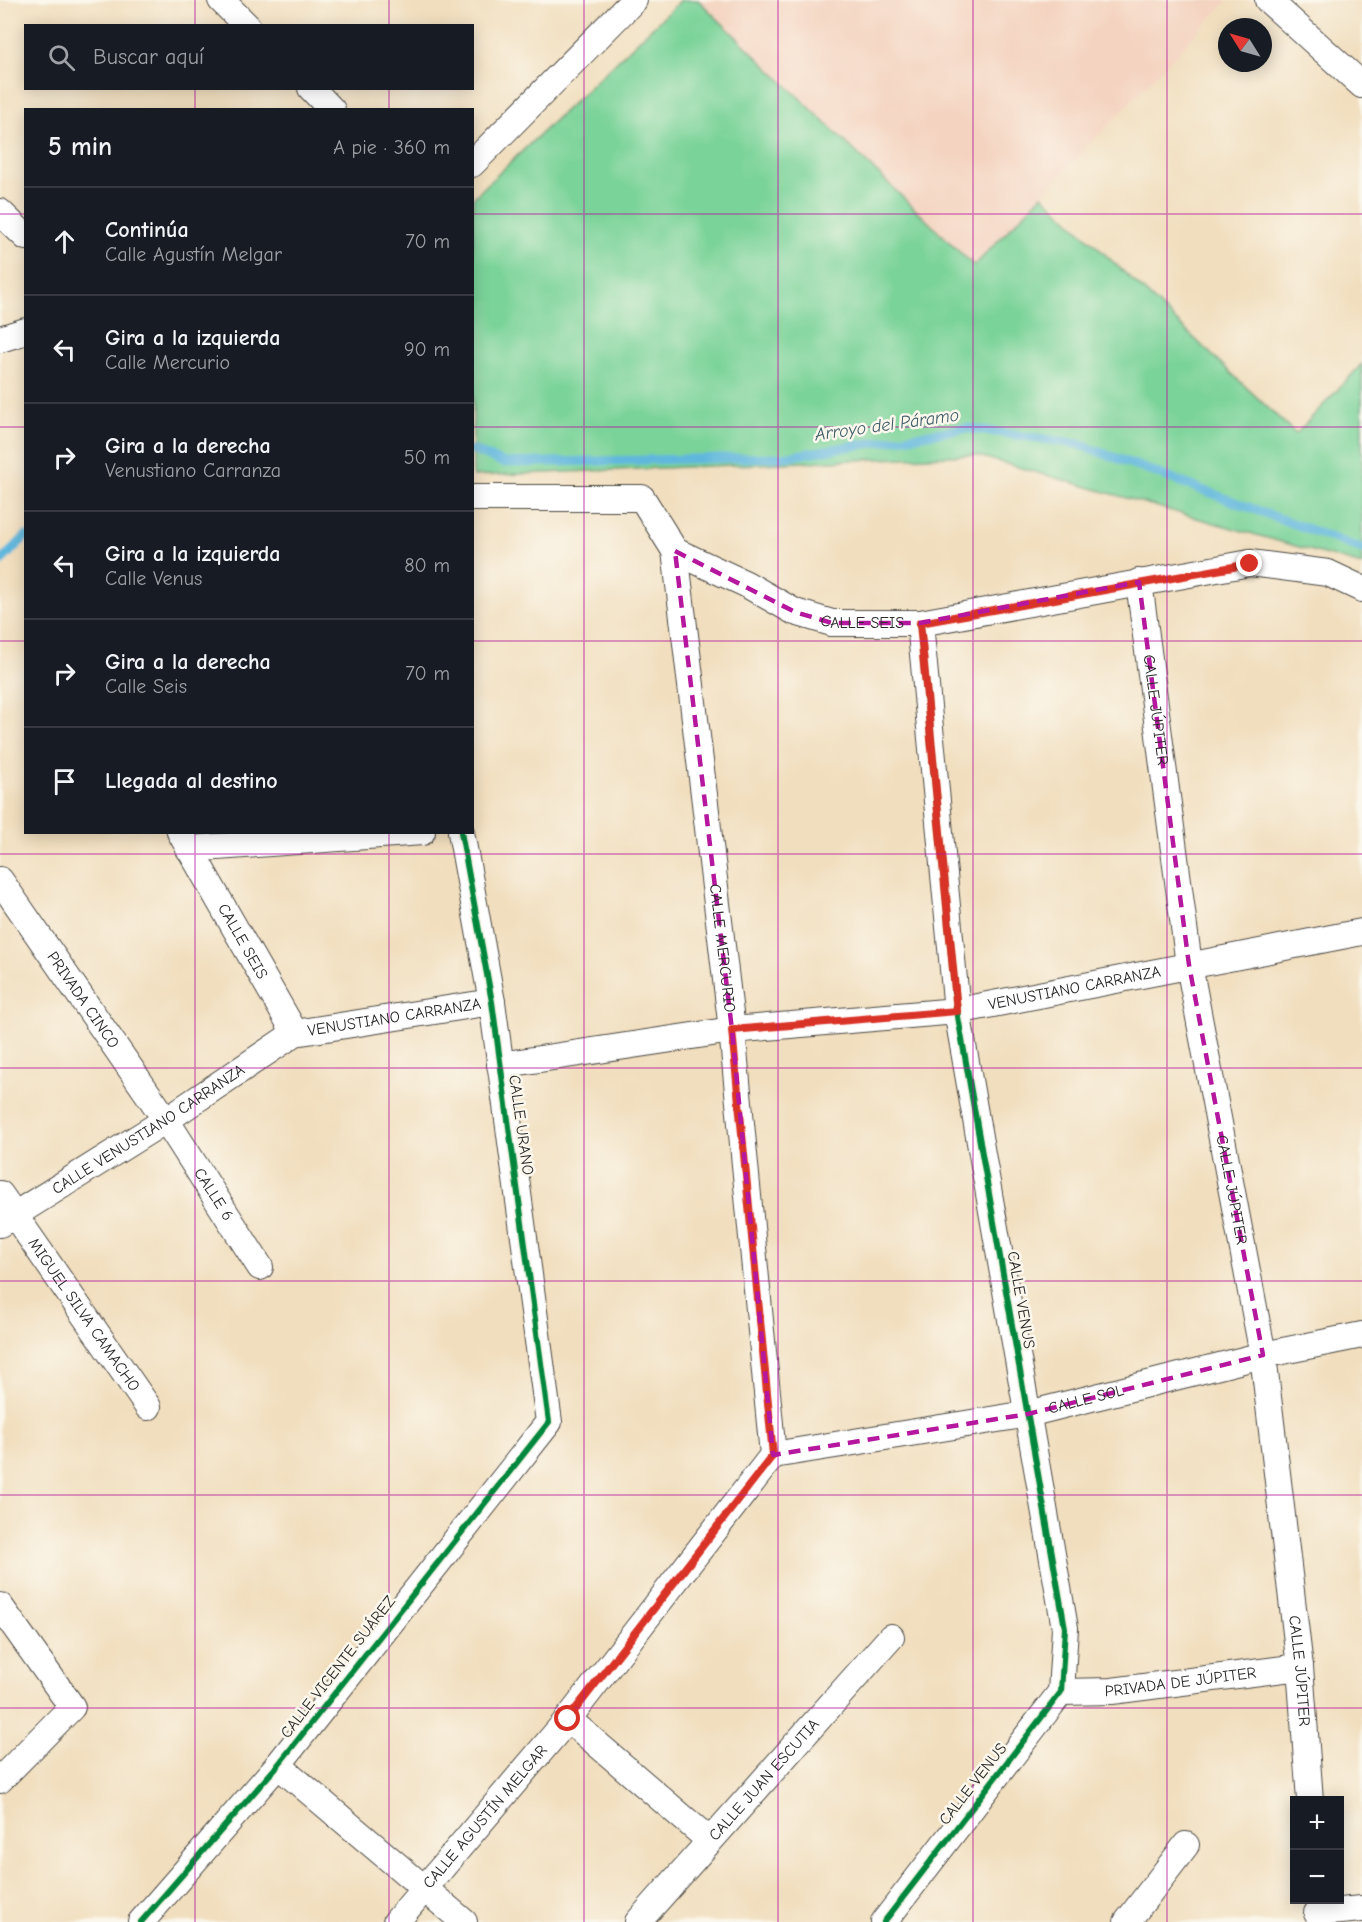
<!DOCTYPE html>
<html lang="es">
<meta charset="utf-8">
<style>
body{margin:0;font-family:"Comic Neue",sans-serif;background:#242831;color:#f1f3f6}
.controls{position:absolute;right:18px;bottom:18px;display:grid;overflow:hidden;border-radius:0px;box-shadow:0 3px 15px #0003}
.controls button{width:54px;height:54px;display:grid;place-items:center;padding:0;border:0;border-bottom:2px solid #363941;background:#171b24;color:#f1f3f6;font:30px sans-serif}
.compass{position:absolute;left:1218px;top:18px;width:54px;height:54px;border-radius:50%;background:#171b24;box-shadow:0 3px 15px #0003;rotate:307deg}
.stop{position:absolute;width:18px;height:18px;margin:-14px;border:4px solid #d93025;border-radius:50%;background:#fff}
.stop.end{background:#d93025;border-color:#fff;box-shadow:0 2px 6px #0008}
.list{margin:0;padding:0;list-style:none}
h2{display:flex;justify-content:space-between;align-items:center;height:78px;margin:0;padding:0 24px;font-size:26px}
h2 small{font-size:20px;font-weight:400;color:#9ea1a6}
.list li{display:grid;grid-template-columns:39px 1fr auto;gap:18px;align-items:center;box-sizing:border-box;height:108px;padding:0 24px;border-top:2px solid #363941}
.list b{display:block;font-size:22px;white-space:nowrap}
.list p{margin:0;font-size:20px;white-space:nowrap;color:#9ea1a6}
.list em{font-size:20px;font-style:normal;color:#9ea1a6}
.icon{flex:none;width:33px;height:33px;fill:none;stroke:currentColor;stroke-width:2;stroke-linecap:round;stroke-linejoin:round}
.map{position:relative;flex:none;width:1362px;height:1922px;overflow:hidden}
.search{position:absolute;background:#171b24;box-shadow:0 3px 15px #0003;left:24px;top:24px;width:450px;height:66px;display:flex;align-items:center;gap:15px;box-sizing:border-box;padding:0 21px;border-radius:0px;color:#9ea1a6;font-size:22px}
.panel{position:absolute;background:#171b24;box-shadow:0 3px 15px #0003;left:24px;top:108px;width:450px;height:726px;border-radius:0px}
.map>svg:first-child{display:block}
.built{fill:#f4d3c0}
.green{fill:#7ad399;stroke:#527f62;stroke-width:1.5}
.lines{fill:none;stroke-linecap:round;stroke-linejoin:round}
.stream{stroke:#61b7dd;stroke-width:9}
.street-casing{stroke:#494641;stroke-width:28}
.street{stroke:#fff;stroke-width:26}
.cycleway-casing{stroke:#fbf7ec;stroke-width:10}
.cycleway{stroke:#00873e;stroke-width:6}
.route{stroke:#d93025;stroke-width:8}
.marked{fill:none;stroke:#b5179e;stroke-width:4.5;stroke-dasharray:12 8;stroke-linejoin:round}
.grid{fill:none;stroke:#b5179e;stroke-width:1.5;stroke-opacity:0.55}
.labels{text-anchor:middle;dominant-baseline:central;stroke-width:5;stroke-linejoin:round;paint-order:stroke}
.street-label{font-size:16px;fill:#2b2b2b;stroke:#fbf7ec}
.water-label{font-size:18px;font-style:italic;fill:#3e5c69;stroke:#fbf7ec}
</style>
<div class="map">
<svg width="1362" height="1922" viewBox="0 0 1362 1922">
<rect width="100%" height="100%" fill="#fbf7ec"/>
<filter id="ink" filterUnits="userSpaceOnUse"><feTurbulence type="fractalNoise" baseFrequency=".0167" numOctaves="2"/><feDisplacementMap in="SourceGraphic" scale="12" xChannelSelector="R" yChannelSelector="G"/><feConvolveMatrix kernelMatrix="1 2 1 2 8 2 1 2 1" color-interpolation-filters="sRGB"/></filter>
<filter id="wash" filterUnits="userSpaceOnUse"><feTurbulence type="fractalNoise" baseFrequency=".008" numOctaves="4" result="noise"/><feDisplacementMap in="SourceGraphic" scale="24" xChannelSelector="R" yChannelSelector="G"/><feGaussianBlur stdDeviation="1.35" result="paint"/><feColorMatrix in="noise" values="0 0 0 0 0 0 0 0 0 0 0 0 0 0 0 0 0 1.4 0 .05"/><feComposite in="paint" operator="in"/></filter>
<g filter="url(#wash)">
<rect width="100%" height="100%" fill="#f1debe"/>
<path class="built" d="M 698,0 L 1226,0 L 1227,1 L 974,266 Z"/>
<path class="green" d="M 681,0 L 698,0 L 974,266 L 1042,195 L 1296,434 L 1362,364 L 1362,565 L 975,455 L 473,476 L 473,198 Z"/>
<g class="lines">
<path class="stream" d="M 472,450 L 504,463 L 783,457 L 967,428 L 1078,444 L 1362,549
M 0,562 L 26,536"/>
</g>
</g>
<g filter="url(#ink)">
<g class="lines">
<defs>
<g id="street">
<path d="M 221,0 L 247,26"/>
<path d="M 1268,0 L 1362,85"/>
<path d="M 311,88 L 332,110"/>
<path d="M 472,164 L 634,0"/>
<path d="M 0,212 L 26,237"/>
<path d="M 0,339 L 26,331"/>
<path id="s1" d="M 472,498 L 642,498 L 675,551 L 746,584 L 795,612 L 832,623 L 920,623 L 1250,563 L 1328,573 L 1362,589"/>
<path id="s2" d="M 675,551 L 732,1030 L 773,1455"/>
<path id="s3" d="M 1139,582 L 1189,965 L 1263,1355 L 1300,1667 L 1310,1800"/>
<path id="s4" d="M 180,832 L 295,1033"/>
<path d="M 189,849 L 422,832"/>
<path id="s5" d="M 0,880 L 166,1120 L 260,1267"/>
<path id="s6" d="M 500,1065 L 732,1030 L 957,1011 L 1362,932"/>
<path id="s7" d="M 0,1194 L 148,1407"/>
<path id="s8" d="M 0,1224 L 166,1120 L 295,1033 L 492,1002"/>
<path id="s9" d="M 773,1455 L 1028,1414 L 1263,1355 L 1362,1335"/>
<path d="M 0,1606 L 72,1707 L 0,1780"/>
<path id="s10" d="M 1061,1692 L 1112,1691 L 1300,1667"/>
<path d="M 568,1719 L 709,1840"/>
<path d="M 278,1765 L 464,1922"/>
<path d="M 1317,1913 L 1362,1909"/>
<path d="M 141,1922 L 278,1765 L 549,1422 L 492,1002 L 461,832"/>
<path id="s11" d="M 396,1922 L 568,1719 L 773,1455"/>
<path id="s12" d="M 638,1922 L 891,1637"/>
<path d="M 884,1922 L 1061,1692 L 1065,1628 L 957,1011 L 920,623"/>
<path d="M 1127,1922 L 1186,1845"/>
</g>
</defs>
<use href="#street" class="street-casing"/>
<use href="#street" class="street"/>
<defs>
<path id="cycleway" d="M 141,1922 L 278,1765 L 549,1422 L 492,1002 L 461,832
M 884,1922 L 1061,1692 L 1065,1628 L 957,1011 L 920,623"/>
</defs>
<use href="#cycleway" class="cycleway-casing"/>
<use href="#cycleway" class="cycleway"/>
</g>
</g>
<g class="lines" filter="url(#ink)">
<path class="route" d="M 568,1719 L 773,1455 L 732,1030 L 957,1011 L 920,623 L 1250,564"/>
</g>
<path class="marked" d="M 675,551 L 795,612 L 832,623 L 920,623 L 1139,582 L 1189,965 L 1263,1355 L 1028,1414 L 773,1455 L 732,1030 Z"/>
<path class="grid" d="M 195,0 L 195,26M 389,0 L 389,26M 584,0 L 584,1922M 778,0 L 778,1922M 973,0 L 973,1922M 1167,0 L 1167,1922M 195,88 L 195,110M 389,88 L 389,110M 0,214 L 26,214M 472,214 L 1362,214M 0,427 L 26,427M 472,427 L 1362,427M 0,641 L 26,641M 472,641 L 1362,641M 195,832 L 195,1922M 389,832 L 389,1922M 0,854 L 1362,854M 0,1068 L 1362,1068M 0,1281 L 1362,1281M 0,1495 L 1362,1495M 0,1708 L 1362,1708"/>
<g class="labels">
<g class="street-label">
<text stroke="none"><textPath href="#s1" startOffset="436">CALLE SEIS</textPath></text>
<text stroke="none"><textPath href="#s3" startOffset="129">CALLE JÚPITER</textPath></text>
<text stroke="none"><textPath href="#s4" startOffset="126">CALLE SEIS</textPath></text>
<text stroke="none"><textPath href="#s2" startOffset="400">CALLE MERCURIO</textPath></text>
<text stroke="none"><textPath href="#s6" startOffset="580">VENUSTIANO CARRANZA</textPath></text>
<text stroke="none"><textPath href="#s5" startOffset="146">PRIVADA CINCO</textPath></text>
<text stroke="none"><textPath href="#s8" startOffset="452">VENUSTIANO CARRANZA</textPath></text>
<text transform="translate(521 1125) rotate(82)">CALLE URANO</text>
<text stroke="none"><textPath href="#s8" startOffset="176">CALLE VENUSTIANO CARRANZA</textPath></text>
<text stroke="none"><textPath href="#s3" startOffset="615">CALLE JÚPITER</textPath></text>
<text stroke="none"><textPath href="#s5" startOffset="380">CALLE 6</textPath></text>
<text transform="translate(1021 1300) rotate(80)">CALLE VENUS</text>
<text stroke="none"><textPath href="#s7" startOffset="147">MIGUEL SILVA CAMACHO</textPath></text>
<text stroke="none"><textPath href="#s9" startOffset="318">CALLE SOL</textPath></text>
<text transform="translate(338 1667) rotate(-52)">CALLE VICENTE SUÁREZ</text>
<text stroke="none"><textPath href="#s3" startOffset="1101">CALLE JÚPITER</textPath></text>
<text stroke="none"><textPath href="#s10" startOffset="120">PRIVADA DE JÚPITER</textPath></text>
<text stroke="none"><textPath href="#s12" startOffset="190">CALLE JUAN ESCUTIA</textPath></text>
<text transform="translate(973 1784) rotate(-52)">CALLE VENUS</text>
<text stroke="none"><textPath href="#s11" startOffset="138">CALLE AGUSTÍN MELGAR</textPath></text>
</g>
<g class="water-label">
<text transform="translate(887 425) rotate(-8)">Arroyo del Páramo</text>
</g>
</g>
</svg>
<div class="controls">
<button>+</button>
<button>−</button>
</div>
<svg class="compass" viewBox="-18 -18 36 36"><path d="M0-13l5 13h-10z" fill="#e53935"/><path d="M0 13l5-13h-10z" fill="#9ea1a6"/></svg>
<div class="stop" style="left:568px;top:1719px"></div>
<div class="stop end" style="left:1250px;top:564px"></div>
<div class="search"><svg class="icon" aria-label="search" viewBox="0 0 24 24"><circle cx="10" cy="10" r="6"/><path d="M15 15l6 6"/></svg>Buscar aquí</div>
<section class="panel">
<h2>5 min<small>A pie · 360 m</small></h2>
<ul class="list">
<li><svg class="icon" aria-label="ahead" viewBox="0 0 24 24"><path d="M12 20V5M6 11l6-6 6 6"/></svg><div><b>Continúa</b><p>Calle Agustín Melgar</p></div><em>70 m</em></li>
<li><svg class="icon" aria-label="left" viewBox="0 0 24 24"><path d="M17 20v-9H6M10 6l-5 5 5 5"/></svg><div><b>Gira a la izquierda</b><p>Calle Mercurio</p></div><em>90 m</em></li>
<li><svg class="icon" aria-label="right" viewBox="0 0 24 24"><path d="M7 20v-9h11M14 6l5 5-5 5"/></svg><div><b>Gira a la derecha</b><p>Venustiano Carranza</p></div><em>50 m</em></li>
<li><svg class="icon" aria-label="left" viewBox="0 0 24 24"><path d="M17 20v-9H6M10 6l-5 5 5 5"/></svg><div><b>Gira a la izquierda</b><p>Calle Venus</p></div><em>80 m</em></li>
<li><svg class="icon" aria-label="right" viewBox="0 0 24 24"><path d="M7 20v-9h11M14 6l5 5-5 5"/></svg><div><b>Gira a la derecha</b><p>Calle Seis</p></div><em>70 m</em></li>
<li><svg class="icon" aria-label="arrive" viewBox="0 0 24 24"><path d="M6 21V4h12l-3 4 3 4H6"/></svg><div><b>Llegada al destino</b></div></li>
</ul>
</section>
</div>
